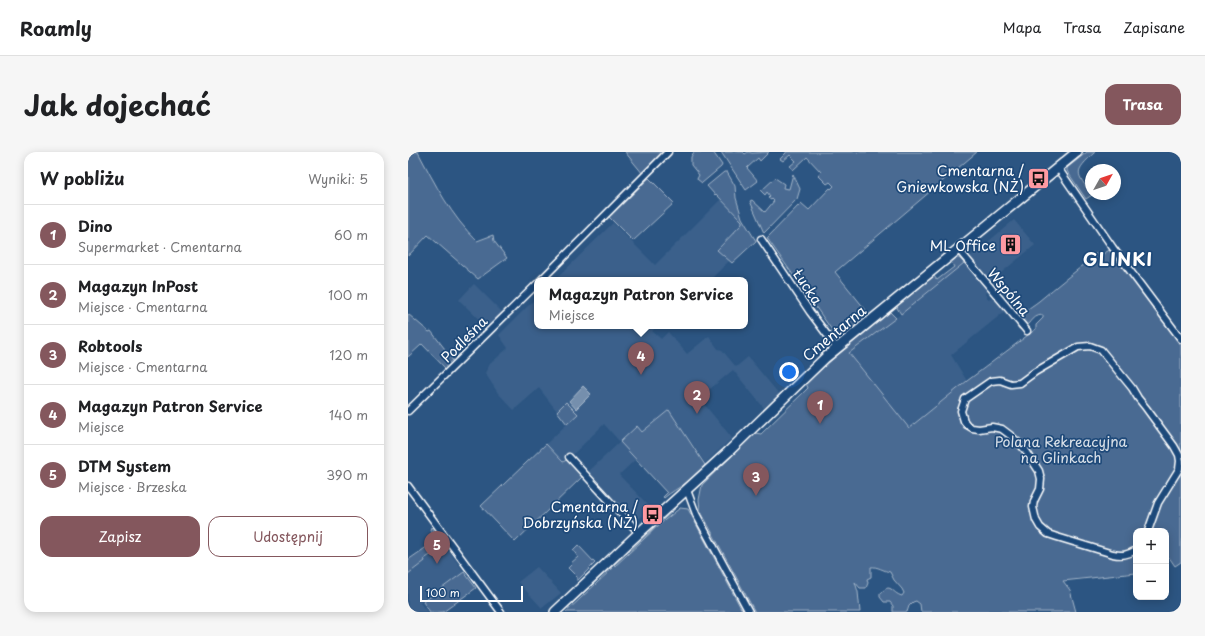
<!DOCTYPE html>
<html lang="pl">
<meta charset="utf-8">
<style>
body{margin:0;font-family:"Playpen Sans",sans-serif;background:#f6f6f6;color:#202124}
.controls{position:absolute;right:12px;bottom:12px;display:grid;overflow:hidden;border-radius:8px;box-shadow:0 2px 10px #0003}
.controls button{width:36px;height:36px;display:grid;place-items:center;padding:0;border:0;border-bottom:1px solid #e0e0e0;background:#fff;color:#202124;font:20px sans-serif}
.compass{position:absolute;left:677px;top:12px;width:36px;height:36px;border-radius:50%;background:#fff;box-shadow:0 2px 10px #0003;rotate:50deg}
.scale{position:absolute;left:12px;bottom:10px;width:103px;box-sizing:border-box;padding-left:4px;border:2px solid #fff;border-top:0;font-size:11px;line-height:14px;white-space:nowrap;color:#fff;-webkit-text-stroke:3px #1f4a7a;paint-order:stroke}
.you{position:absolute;left:381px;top:220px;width:14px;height:14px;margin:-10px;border:3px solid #fff;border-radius:50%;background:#1a73e8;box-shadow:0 0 0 6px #1a73e833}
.badge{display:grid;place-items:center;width:26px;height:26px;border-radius:50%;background:#84575d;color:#fff;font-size:13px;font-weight:700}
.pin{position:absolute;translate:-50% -33px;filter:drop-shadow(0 1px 2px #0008)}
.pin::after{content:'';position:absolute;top:21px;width:14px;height:12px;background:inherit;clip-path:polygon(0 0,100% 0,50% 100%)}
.popup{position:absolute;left:126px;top:125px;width:214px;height:52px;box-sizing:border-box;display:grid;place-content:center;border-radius:8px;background:#fff;filter:drop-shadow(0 1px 3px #0005);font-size:13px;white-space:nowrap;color:#757577}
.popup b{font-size:15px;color:#202124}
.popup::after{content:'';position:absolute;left:50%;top:100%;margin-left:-8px;border:8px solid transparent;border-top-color:#fff}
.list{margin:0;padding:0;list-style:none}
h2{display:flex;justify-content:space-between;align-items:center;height:52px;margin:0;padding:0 16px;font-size:17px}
h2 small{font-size:13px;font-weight:400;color:#757577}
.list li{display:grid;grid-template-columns:26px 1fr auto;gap:12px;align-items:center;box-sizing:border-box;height:60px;padding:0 16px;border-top:1px solid #e0e0e0}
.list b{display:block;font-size:15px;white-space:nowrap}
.list p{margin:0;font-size:13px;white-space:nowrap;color:#757577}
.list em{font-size:13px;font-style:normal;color:#757577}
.actions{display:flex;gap:8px;padding:12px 16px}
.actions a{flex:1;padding:9px 0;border:1px solid #84575d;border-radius:12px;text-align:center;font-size:14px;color:#84575d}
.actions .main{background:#84575d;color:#fff}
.map{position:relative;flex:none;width:773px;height:460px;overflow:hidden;border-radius:12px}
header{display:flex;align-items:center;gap:24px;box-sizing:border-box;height:56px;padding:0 20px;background:#fff;border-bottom:1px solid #e0e0e0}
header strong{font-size:19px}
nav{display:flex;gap:22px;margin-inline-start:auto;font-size:14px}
.intro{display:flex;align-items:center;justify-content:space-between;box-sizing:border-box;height:96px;padding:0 24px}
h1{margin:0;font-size:28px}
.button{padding:10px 18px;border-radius:12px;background:#84575d;color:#fff;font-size:14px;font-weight:700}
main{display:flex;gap:24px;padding:0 24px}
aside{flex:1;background:#fff;border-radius:12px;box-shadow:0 2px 10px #0003}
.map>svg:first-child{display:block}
.built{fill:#3b618b}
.green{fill:#486b92;stroke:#a4b5c8}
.water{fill:#748fad;stroke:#acbcce}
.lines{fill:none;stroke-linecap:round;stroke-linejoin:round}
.street-casing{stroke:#fff;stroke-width:9}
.secondary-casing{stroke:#fff;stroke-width:12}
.street{stroke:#1f4a7a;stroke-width:6}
.secondary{stroke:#1f4a7a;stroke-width:9}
.labels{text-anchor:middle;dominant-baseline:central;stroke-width:3.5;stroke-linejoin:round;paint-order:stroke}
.poi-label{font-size:14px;fill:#fff;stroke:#1f4a7a;text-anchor:end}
.street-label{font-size:14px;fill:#fff;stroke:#1f4a7a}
.park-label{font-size:14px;fill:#dae1e9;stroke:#1f4a7a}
.district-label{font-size:18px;font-weight:bold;letter-spacing:1px;fill:#fff;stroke:#1f4a7a}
</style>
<header>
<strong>Roamly</strong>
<nav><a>Mapa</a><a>Trasa</a><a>Zapisane</a></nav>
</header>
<div class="intro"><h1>Jak dojechać</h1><a class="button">Trasa</a></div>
<main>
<aside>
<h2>W pobliżu<small>Wyniki: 5</small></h2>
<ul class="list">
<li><span class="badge">1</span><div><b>Dino</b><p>Supermarket · Cmentarna</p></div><em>60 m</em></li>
<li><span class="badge">2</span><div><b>Magazyn InPost</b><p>Miejsce · Cmentarna</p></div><em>100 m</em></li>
<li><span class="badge">3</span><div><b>Robtools</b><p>Miejsce · Cmentarna</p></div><em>120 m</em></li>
<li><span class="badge">4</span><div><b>Magazyn Patron Service</b><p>Miejsce</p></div><em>140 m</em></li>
<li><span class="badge">5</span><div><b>DTM System</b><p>Miejsce · Brzeska</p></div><em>390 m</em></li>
</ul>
<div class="actions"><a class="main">Zapisz</a><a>Udostępnij</a></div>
</aside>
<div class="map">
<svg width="773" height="460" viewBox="0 0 773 460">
<rect width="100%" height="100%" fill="#2c5582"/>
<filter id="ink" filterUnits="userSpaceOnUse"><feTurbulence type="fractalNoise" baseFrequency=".025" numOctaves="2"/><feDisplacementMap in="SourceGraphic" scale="8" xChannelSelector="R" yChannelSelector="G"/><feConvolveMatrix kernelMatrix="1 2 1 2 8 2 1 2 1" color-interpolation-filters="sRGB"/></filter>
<g filter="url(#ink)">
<path class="built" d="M 313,47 L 334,69 L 334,72 L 309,97 L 321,109 L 302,128 L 147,128 L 205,71 L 247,113 Z
M 606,68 L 627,93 L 582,130 L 563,107 L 563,104 Z
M 556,111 L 579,137 L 577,142 L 580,147 L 586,145 L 597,159 L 543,203 L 559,229 L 501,276 L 441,201 L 493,162 Z
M 66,132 L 94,160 L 79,175 L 51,148 Z
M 129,145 L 129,174 L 249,174 L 244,179 L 253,187 L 260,180 L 279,202 L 301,184 L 310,197 L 314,198 L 328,215 L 340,205 L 371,242 L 356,256 L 325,218 L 291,246 L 324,286 L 297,311 L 261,258 L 234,280 L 229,274 L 212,290 L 228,307 L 211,323 L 243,356 L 226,371 L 179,321 L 212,290 L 196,272 L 156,311 L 138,292 L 159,272 L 131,236 L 106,258 L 90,241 L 77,221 L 82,212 L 100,196 L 91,183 Z
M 35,391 L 56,420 L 12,451 L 19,460 L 0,460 L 0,416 Z
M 129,415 L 153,441 L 134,456 L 110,430 Z"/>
<path class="green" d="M 0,0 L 10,0 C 27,32 43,64 69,89 L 85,83 L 86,89 L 99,106 L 70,127 L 20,83 L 0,104 Z
M 217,0 L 257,0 L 235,22 Z
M 286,0 L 305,0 L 314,13 L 313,15 L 294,31 L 289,27 L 291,23 L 283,13 L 283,5 Z
M 313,0 L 335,0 L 337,2 L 340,0 L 344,1 L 361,0 L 352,9 L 350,6 L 339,16 L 350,29 L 338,38 Z
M 378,0 L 569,0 L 427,120 L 461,162 L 431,188 L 359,86 L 393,51 L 401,58 L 422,36 L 423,37 L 426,34 L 422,30 L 419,32 L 410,23 L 413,20 L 399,5 L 385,18 L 382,14 L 388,9 L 382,3 L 375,9 L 372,7 L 378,1 Z
M 679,0 L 687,0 C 665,21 668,20 684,43 L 678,47 L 659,19 L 659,16 Z
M 316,20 L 319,20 L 327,34 L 328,46 L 334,66 L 348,89 L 324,111 L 309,98 L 334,72 L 334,69 L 308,42 L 307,43 L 299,34 Z
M 385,22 L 392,37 L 389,47 L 356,81 L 342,49 L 344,48 L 357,60 L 366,49 L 364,47 L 363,48 L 360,46 L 362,44 L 359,40 L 357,43 L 353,39 L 367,26 L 376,32 L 375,36 L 381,37 Z
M 241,26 L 266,51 L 225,89 L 201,65 Z
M 705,96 L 773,187 L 773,410 L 767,414 L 758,401 L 758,379 L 728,379 L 728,421 L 655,429 L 662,438 L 668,460 L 513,460 L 512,452 L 508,449 L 505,450 L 501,454 L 499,460 L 485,460 L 485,454 L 482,450 L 476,450 L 472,445 L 472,442 C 483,429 483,441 494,444 L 496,441 L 494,437 L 486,428 L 482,420 C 476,419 469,414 463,415 L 463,425 L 459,427 L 460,431 L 458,436 L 452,436 L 447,430 L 450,440 L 452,460 L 347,460 L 292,358 L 291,348 L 294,333 L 347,281 L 353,282 L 400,236 L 398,231 L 425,207 L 482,160 L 488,166 L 441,201 L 501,276 L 559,229 L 628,177 L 628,173 L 635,166 L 635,163 C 622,163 624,176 611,177 L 609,174 C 610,170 613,164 616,161 C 620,156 626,153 631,149 C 649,134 666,120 685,106 L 685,104 L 690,100 L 693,103 Z
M 548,106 L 551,106 L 556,111 L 493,162 L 489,156 L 489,154 L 526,124 L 529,128 L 546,115 L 543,110 Z
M 0,162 L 21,180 L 23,179 L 40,201 L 45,209 L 43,213 L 39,218 L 14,192 L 0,205 Z
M 158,250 L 170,262 L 159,272 L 149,259 Z
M 261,258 L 297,313 C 288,328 269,335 256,346 L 255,345 L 259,341 L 212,290 L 229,274 L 234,280 Z
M 138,292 L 155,310 L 160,307 L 175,324 L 107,390 L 73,354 Z
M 265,355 L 267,357 L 155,460 L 151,460 Z
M 272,356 L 280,357 L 335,460 L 158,460 L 252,372 Z
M 23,375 L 35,391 L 25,398 L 27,400 L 16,407 L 17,409 L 0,422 L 0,408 L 23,392 L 31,393 L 32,388 L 28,388 L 28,390 L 25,390 L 26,384 L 22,378 Z
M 170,393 L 187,411 L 169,429 L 169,425 L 160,416 L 164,412 L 163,411 L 170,405 L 165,398 Z
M 56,420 L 68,436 L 35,460 L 22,460 L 15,450 Z"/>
<path class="water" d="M 175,234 L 183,242 L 168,257 L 161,249 Z"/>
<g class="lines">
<defs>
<path id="street" d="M 650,16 L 705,96 L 773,187
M 353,87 L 402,160 L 429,196
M 550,97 L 619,179
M 133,128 L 260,0
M 0,259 L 129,132
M 161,305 L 231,381
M 0,334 L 93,460
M 279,338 L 288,362 L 341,460
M 728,398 C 720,403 714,404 705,402 L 649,385 L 640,382 L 632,375 L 628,368 L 625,355 L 626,349 L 632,337 L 633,327 L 631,319 L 618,299 L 612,292 L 602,283 L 594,277 L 584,275 L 571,277 L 564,276 L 559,273 L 556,269 L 553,259 L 557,247 L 583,229 L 592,228 L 603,232 L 612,231 L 627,220 L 670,195 L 682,194 L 693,198 L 724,236 L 730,246 L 738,256 L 766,294 L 771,303 L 772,309 L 771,317 L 750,351 L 740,379
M 772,460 L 773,459"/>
<path id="secondary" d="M 147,460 L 231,381 L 320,300 L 417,206 L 669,0"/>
</defs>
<use href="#street" class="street-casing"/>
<use href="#secondary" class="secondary-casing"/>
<use href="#street" class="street"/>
<use href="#secondary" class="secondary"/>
</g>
</g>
<defs>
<symbol id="bus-square" viewBox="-11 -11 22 22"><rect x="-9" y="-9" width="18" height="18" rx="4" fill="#ff9aa2" stroke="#1f4a7a"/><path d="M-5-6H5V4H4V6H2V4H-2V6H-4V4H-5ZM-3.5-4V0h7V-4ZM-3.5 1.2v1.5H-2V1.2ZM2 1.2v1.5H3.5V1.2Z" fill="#111"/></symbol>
<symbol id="building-square" viewBox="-11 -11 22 22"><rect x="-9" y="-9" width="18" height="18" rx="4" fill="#ff9aa2" stroke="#1f4a7a"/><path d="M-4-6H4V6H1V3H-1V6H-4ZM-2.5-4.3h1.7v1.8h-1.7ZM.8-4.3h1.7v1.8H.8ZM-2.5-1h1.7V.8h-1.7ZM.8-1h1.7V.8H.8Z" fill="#111"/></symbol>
</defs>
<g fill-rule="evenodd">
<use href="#bus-square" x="618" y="14" width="25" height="25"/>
<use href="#building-square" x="590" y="80" width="25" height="25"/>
<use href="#bus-square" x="232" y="350" width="25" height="25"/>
</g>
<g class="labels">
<g class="poi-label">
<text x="616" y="18">Cmentarna /<tspan x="616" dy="16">Gniewkowska (NŻ)</tspan></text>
<text x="588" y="93">ML Office</text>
<text x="230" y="354">Cmentarna /<tspan x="230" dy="16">Dobrzyńska (NŻ)</tspan></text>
</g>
<g class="street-label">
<text transform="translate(400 135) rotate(56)">Łucka</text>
<text transform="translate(601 140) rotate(50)">Wspólna</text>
<text transform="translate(426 181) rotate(-40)">Cmentarna</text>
<text transform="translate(56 187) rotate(-45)">Podleśna</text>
</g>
<g class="park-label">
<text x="653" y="289">Polana Rekreacyjna<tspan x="653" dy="16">na Glinkach</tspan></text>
</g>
<g class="district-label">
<text x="710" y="106">GLINKI</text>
</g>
</g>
</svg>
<div class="controls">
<button>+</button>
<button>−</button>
</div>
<svg class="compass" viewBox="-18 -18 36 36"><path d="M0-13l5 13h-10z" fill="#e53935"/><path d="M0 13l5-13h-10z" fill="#757577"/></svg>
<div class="scale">100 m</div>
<div class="you"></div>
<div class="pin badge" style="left:412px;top:272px">1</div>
<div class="pin badge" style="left:289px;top:262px">2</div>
<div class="pin badge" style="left:348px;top:344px">3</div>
<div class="pin badge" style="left:233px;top:223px">4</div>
<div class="popup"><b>Magazyn Patron Service</b>Miejsce</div>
<div class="pin badge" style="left:29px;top:412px">5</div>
</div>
</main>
